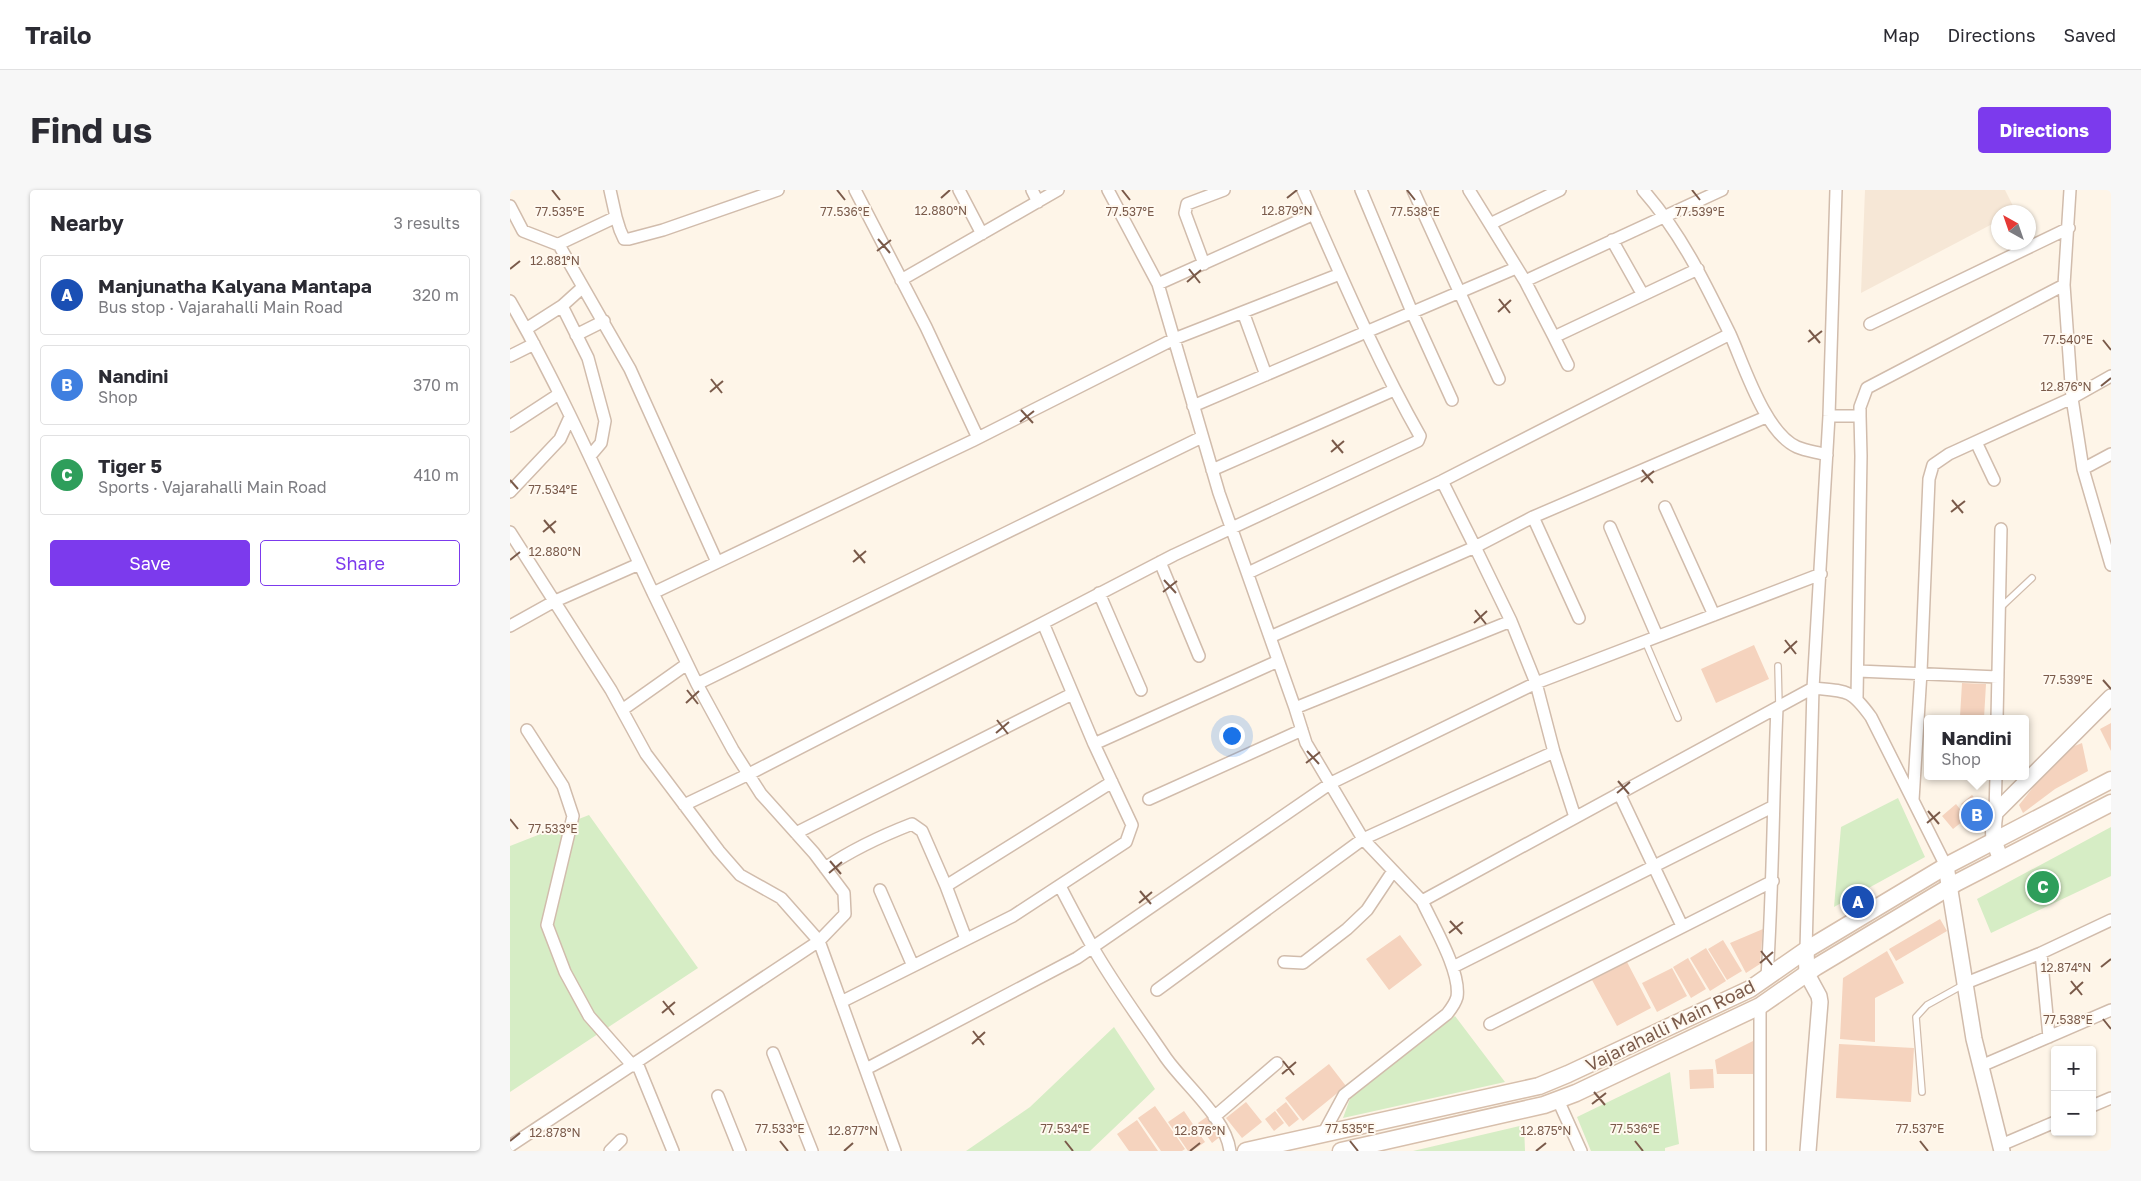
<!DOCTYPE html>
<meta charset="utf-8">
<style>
body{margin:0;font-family:"Golos Text",sans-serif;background:#f7f7f7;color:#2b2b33}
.controls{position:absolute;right:15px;bottom:15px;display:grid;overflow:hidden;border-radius:5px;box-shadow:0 1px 4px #0004}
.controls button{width:45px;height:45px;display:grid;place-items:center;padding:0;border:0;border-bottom:1px solid #e1e1e2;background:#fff;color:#2b2b33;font:25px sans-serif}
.compass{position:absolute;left:1481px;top:15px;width:45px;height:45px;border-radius:50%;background:#fff;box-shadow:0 1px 4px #0004;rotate:320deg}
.you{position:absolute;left:721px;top:545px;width:18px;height:18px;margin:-12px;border:4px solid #fff;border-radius:50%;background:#1a73e8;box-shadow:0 0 0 8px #1a73e833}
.badge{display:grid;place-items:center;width:32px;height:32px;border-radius:50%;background:#7c3aed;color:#fff;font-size:16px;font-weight:700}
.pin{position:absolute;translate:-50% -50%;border:2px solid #fff;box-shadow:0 1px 5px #0006}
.popup{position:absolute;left:1414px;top:525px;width:105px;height:65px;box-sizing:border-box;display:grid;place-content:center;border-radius:5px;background:#fff;filter:drop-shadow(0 1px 4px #0005);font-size:16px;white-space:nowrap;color:#7c7c81}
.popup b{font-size:19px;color:#2b2b33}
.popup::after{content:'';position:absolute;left:50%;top:100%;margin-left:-10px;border:10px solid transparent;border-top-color:#fff}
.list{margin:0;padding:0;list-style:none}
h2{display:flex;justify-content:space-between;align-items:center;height:65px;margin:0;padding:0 20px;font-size:21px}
h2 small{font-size:16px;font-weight:400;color:#7c7c81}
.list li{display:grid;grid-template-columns:32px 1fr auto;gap:15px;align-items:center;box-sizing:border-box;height:80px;margin:0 10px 10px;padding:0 10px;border:1px solid #e1e1e2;border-radius:5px}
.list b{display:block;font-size:19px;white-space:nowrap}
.list p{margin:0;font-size:16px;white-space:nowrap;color:#7c7c81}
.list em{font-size:16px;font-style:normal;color:#7c7c81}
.actions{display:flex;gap:10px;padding:15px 20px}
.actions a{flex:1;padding:11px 0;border:1px solid #7c3aed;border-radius:5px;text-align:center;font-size:18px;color:#7c3aed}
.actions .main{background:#7c3aed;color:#fff}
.map{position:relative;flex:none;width:1601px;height:961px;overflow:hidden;border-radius:5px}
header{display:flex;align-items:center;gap:30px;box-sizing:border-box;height:70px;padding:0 25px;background:#fff;border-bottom:1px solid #e1e1e2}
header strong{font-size:24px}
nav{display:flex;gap:28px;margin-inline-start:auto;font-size:18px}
.intro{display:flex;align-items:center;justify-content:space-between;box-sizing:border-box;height:120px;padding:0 30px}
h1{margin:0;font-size:35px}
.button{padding:12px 22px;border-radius:5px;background:#7c3aed;color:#fff;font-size:18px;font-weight:700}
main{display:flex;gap:30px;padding:0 30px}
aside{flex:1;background:#fff;border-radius:5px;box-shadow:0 1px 4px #0004}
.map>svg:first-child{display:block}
.residential{fill:#f6e7d6}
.green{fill:#d6edc5}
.building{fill:#f5d3be}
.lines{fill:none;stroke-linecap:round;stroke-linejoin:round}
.service-casing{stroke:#d1bcac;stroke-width:8}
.minor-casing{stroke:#d1bcac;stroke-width:14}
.tertiary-casing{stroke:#d1bcac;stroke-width:18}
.secondary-casing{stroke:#d7bfac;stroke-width:19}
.service{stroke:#fff;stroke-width:5.5}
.minor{stroke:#fff;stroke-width:11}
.tertiary{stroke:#fff;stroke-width:15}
.secondary{stroke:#fff;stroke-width:16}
.ticks{fill:none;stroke:#7a5a4a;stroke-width:2}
.labels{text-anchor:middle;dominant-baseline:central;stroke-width:4;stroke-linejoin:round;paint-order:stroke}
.street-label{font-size:18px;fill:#7a5a4a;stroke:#fff9f0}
.ticks-label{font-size:12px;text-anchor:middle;fill:#7a5a4a;stroke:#fff9f0;stroke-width:4;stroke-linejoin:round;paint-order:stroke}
</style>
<header>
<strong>Trailo</strong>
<nav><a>Map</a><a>Directions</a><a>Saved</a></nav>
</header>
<div class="intro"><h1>Find us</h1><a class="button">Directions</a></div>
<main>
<aside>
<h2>Nearby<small>3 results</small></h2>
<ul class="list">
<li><span class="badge" style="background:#1a4fb4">A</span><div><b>Manjunatha Kalyana Mantapa</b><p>Bus stop · Vajarahalli Main Road</p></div><em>320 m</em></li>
<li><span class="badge" style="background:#3f7fe0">B</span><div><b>Nandini</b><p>Shop</p></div><em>370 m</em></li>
<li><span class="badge" style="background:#2e9e5b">C</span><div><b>Tiger 5</b><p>Sports · Vajarahalli Main Road</p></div><em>410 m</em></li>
</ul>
<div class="actions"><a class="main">Save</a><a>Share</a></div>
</aside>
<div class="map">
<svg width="1601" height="961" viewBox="0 0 1601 961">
<rect width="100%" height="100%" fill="#fef5e8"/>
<path class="residential" d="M 1355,0 L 1495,0 L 1506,22 L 1488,22 L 1488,31 L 1351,103 Z"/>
<path class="green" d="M 1388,608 L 1415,667 L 1324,717 L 1331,637 Z
M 79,625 L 188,778 L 0,902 L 0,656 Z
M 1601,637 L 1601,686 L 1481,743 L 1467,709 Z
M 945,826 L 995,892 L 833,928 L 842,903 Z
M 604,837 L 645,899 L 580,961 L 456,961 L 520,917 Z
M 1160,882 L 1169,954 L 1155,958 L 1155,961 L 1081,961 L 1067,927 Z
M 1014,935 L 1015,961 L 903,961 Z"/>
<path class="building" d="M 1244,455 L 1259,489 L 1206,513 L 1191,479 Z
M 1452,493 L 1476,494 L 1474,528 L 1450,527 Z
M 1601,533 L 1601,561 L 1590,539 Z
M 1572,553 L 1578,581 L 1545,599 L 1513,623 L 1509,615 L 1552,561 Z
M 1462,605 L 1468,612 L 1457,621 L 1451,614 Z
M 1446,614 L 1457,628 L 1443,639 L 1432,626 Z
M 1353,704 L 1358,712 L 1342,722 L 1337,714 Z
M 1430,729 L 1437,741 L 1386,771 L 1379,759 Z
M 1253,739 L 1250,774 L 1236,783 L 1220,753 Z
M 890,745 L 912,775 L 879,800 L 856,769 Z
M 1213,750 L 1232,781 L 1217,790 L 1198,759 Z
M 1196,758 L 1216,791 L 1200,801 L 1180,768 Z
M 1377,761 L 1394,793 L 1365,808 L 1365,852 L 1330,849 L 1333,788 Z
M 1178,768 L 1196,799 L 1181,808 L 1163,777 Z
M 1117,772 L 1141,818 L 1107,836 L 1082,790 Z
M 1162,778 L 1177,806 L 1147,822 L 1132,793 Z
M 1245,850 L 1246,884 L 1207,884 L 1205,870 Z
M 1329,854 L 1404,858 L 1401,912 L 1326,908 Z
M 819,874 L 836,896 L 793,931 L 775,908 Z
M 1203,879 L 1204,898 L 1180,899 L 1179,880 Z
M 736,912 L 752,932 L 732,948 L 716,928 Z
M 776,912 L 789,929 L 779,937 L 766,920 Z
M 645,916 L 675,959 L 672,961 L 651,961 L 628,928 Z
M 674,921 L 695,952 L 682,961 L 678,961 L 658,932 Z
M 765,921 L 774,933 L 764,941 L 755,929 Z
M 698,926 L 711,946 L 702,953 L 688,933 Z
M 627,930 L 648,961 L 619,961 L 607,944 Z"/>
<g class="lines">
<defs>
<path id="service" d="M 1490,418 L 1522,388
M 1135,451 L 1168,528
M 1268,476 L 1269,517
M 1412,902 L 1406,827 L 1417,815 L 1453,795"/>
<path id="minor" d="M 100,0 L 106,27
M 345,0 L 416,137 L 468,248
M 449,0 L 472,44
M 522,0 L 528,12
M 598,0 L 648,94 L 709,303 L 785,518 L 796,553 L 853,649 L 912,711 L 1303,498 C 1337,501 1341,499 1361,527 L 1436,676
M 851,0 L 902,122 L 942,210
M 903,0 L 989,189
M 959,0 L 980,34
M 1050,0 L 980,34 L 1015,91 L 1044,147 L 1188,79
M 1133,0 C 1171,43 1195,93 1220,144
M 0,16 L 13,41 L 49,55
M 1102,50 L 1133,105
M 694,74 L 675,23 L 677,14 L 714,0
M 391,90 L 548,0
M 1015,91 L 1212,0
M 648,94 L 804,24
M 73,97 L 120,179 L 207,372
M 0,111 C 54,205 97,305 143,403
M 52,116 L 78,168 L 95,231 L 91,253 L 80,266
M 733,122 L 756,185
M 1360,134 L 1559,38
M 16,139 L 52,116 L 73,97 L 49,55 L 51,53 L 106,27 L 110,40 L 114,49 L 119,49 L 153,40 L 268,0
M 66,145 L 94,131
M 1044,147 L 1058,175
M 0,166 L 24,154
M 1601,186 L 1562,208 L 1573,279 L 1601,375
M 683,216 L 1006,78
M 1319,226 L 1350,226 L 1351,266 L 1347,508
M 1350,226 L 1350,217 L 1357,198 L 1554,95
M 0,236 L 49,204
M 1466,252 L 1484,290
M 1573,279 L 1601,264
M 702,280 L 884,200
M 932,291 L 965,357 L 1023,327 L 1256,227
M 0,302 L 50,249 L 60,227
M 1155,317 L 1204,425
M 1023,327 L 1069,428
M 1100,337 L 1147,446
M 0,342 L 101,500 L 136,564 L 209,661 L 230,685 L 271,708 L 309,751 L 335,724 L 334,703 L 304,663 L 251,604 L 223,560 L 187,494 L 143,403 L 462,251 L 664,149 L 830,84
M 650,372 L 689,466
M 738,383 L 932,291 L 1220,144 C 1234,175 1255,243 1287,257 C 1296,261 1307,262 1317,265
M 589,403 L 631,500
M 0,436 L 43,412 L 129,374
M 760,447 L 965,357 L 1001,431 L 1026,493 L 1044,562 L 1065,627
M 1348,481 L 1488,487
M 187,494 L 692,247
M 785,518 L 1001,431
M 112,520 L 177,474
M 1487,529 L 1491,339
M 17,540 L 53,596 L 63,626 L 37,735 L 55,782 L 79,826 L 123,876
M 584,554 L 768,471
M 1109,603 L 1172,736
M 639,609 L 792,540
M 1403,610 L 1411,482 L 1419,289 L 1423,275 L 1439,264 L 1562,208 L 1554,95 L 1560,0
M 174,615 L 239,584 L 533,433
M 1485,623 L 1486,586
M 286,643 L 562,504
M 315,678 C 343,659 371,646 402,634 L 412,641 L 436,696
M 550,696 C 560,716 571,736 582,756 C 604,795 631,831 656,868 C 675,895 716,928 720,961
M 370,700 L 403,776
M 456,749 L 436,696 L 602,592
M 1296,760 L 1303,498 L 1319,226 L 1326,0
M 1531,763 L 1539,847
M 774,772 L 793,773 L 837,739 L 857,720 L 883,681
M 943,777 L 1262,617
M 1257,787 C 1263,697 1263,608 1267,518
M 1456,793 L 1531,763 L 1601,730
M 647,800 L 853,649 L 1044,562
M 331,812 L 503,726 L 616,652 L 622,635 L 584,554 L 533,433 L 664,365 L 908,251 L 910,246 C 865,167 830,83 793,0
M 980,834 L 1263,691
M 263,863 L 302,961
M 127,873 L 163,961
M 1471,876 L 1601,820
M 356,879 L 567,768 L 821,593 L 1026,493 L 1311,384
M 208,906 L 230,961
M 1048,910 L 1071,961
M 1582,916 L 1601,908
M 704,927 L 767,873
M 813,944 L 834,905 L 937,824 C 941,819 945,814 947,807 C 951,781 923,735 912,711
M 1491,955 L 1545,932
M 0,956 L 309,751 L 385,961
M 100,961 L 111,950
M 1250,961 L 1250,816"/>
<path id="tertiary" d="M 1491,669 C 1483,652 1482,642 1485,623 L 1601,507
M 1436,676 L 1464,849 L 1492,961
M 1296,760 L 1297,784 L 1309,806 L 1310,812 L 1298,961"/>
<path id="secondary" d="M 736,961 L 1029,896 L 1058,884 L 1240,799 L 1296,760 L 1436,676 L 1601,590
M 831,961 L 1034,915 L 1066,903 L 1250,816 L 1306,777 L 1446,693 L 1601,613"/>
</defs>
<use href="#service" class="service-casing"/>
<use href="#minor" class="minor-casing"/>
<use href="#tertiary" class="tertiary-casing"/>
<use href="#secondary" class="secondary-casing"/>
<use href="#service" class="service"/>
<use href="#minor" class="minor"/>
<use href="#tertiary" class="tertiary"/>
<use href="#secondary" class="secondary"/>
</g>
<path class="ticks" d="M 42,0 L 50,10M 327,0 L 335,10M 612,0 L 620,10M 897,0 L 905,10M 1182,0 L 1190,10M 431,8 L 440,0M 777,8 L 787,0M 368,49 L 380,63M 367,61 L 381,50M 0,79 L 10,71M 679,79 L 690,93M 677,92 L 691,80M 989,109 L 1000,123M 988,122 L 1001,110M 1299,140 L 1310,153M 1593,150 L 1601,160M 1298,152 L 1312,141M 201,189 L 212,203M 1591,196 L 1601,188M 200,202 L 213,191M 511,220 L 523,233M 510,232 L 524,221M 822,250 L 833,263M 821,262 L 834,251M 1132,280 L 1143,293M 0,290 L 8,299M 1131,292 L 1144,281M 1442,310 L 1453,323M 1441,322 L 1455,311M 34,330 L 45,343M 33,342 L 46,331M 344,360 L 355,373M 0,370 L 10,362M 343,372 L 356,361M 654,390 L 666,403M 653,402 L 667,391M 965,420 L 976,434M 964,433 L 977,421M 1275,450 L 1286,464M 1274,463 L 1287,451M 1593,490 L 1601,499M 177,500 L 188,514M 176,513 L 189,501M 487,530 L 498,544M 486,543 L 499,532M 797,561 L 809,574M 796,573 L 810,562M 1108,591 L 1119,604M 1107,603 L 1120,592M 1418,621 L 1429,634M 0,629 L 8,639M 1417,633 L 1430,622M 320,671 L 331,684M 319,683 L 332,672M 630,701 L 641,714M 629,713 L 642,702M 940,731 L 952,744M 939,743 L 953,732M 1251,761 L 1262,775M 1250,773 L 1263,762M 1591,777 L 1601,769M 1561,791 L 1572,805M 1560,804 L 1573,792M 153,811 L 164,825M 152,823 L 165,812M 1593,829 L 1601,839M 463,841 L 474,855M 462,854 L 475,842M 773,871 L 784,885M 772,884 L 786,872M 1084,902 L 1095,915M 1082,914 L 1096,903M 0,951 L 10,943M 270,951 L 278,961M 555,951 L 563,961M 840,951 L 848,961M 1125,951 L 1133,961M 1410,951 L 1418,961M 334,961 L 343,953M 680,961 L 690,953M 1026,961 L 1036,953"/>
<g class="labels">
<g class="street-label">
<text transform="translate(1160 835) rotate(-26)">Vajarahalli Main Road</text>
</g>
</g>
<g class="ticks-label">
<text x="431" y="25">12.880°N</text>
<text x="777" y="25">12.879°N</text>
<text x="50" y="26">77.535°E</text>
<text x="335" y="26">77.536°E</text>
<text x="620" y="26">77.537°E</text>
<text x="905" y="26">77.538°E</text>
<text x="1190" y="26">77.539°E</text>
<text x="45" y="75">12.881°N</text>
<text x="1558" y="154">77.540°E</text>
<text x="1556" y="201">12.876°N</text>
<text x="43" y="304">77.534°E</text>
<text x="45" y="366">12.880°N</text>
<text x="1558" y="494">77.539°E</text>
<text x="43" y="643">77.533°E</text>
<text x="1556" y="782">12.874°N</text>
<text x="1558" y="834">77.538°E</text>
<text x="270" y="943">77.533°E</text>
<text x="555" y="943">77.534°E</text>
<text x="840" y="943">77.535°E</text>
<text x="1125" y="943">77.536°E</text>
<text x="1410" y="943">77.537°E</text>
<text x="343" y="945">12.877°N</text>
<text x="690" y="945">12.876°N</text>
<text x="1036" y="945">12.875°N</text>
<text x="45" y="947">12.878°N</text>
</g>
</svg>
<div class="controls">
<button>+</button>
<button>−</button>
</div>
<svg class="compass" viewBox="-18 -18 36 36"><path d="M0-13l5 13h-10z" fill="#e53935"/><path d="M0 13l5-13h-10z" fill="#7c7c81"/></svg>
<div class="you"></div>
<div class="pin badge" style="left:1348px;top:712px;background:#1a4fb4">A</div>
<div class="pin badge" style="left:1467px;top:625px;background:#3f7fe0">B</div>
<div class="popup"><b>Nandini</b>Shop</div>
<div class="pin badge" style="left:1533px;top:697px;background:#2e9e5b">C</div>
</div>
</main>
